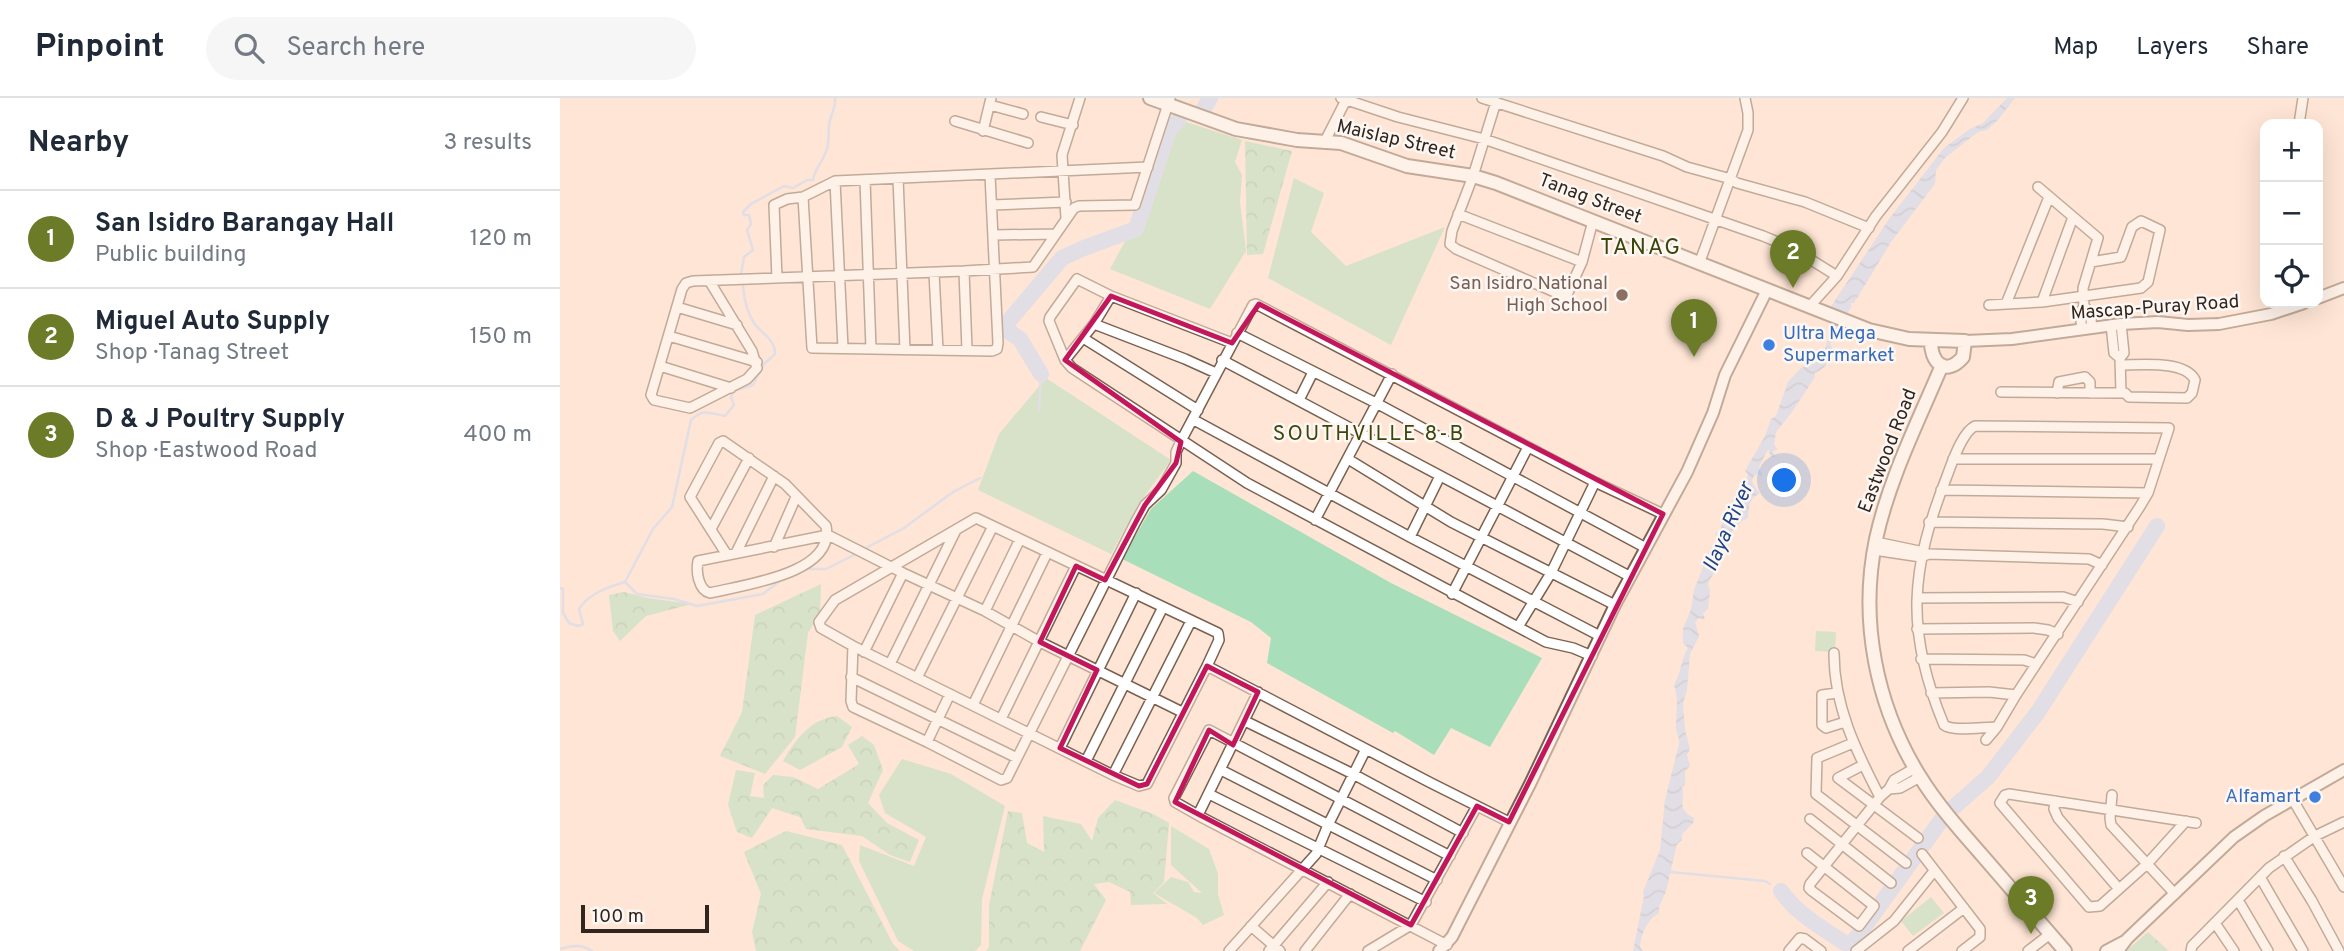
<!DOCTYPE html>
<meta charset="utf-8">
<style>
body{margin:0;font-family:Overpass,sans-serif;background:#f6f6f7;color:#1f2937}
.controls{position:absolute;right:21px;top:21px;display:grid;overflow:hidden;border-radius:14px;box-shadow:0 7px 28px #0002}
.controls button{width:63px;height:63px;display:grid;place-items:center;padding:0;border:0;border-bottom:2px solid #e0e1e3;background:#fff;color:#1f2937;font:35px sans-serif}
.scale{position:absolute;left:21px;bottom:18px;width:128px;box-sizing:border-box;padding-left:7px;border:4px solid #31261e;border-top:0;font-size:19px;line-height:24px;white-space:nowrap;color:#31261e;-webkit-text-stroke:5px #fdf7f3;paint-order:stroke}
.you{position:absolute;left:1225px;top:383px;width:24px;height:24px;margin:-18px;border:5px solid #fff;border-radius:50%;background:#1a73e8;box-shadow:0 0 0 10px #1a73e833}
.badge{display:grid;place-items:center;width:46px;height:46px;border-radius:50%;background:#6c7b28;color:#fff;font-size:23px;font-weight:700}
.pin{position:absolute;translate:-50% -58px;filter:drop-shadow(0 2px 4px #0008)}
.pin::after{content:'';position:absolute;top:37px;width:24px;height:21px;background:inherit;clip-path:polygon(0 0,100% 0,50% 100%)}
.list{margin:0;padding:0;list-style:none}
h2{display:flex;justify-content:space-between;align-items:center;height:91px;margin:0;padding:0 28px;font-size:30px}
h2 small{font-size:23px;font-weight:400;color:#747a83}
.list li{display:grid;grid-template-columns:46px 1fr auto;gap:21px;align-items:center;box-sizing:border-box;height:98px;padding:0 28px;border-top:2px solid #e0e1e3}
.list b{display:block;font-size:26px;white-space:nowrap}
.list p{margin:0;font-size:23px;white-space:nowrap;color:#747a83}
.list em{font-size:23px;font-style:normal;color:#747a83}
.icon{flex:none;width:38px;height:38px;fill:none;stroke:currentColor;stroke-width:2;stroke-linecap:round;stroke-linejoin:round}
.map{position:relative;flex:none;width:1784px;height:853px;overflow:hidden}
header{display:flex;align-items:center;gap:42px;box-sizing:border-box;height:98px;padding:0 35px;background:#fff;border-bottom:2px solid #e0e1e3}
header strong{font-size:33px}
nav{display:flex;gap:38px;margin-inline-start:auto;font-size:24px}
.search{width:490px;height:63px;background:#f6f6f7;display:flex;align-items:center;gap:18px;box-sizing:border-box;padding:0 24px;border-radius:38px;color:#747a83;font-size:26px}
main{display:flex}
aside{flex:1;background:#fff}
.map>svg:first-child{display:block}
.grass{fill:#a9deba}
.forest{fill:url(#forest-crowns)}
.water{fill:url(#water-waves)}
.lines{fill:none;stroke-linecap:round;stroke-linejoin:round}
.stream{stroke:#bfd4f8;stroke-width:2.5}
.river{stroke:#bfd4f8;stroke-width:16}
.minor-casing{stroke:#7b614f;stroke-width:12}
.tertiary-casing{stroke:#7b614f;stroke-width:14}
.secondary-casing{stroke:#7b614f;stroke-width:16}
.minor{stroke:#fff;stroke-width:9}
.tertiary{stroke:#fff;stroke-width:10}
.secondary{stroke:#fff;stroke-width:12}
.marked{fill:none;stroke:#c2185b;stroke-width:5;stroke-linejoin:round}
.education-dot{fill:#8d6e63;stroke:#fdf7f3;stroke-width:2.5}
.shop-dot{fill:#3f7fe0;stroke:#fdf7f3;stroke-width:2.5}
.labels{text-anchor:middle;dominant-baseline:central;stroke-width:5;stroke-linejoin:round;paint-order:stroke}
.street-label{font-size:19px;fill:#31261e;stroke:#fdf7f3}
.education-label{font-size:19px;fill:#785e54;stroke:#fdf7f3;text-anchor:end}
.shop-label{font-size:19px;fill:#366cbe;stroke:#fdf7f3;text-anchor:start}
.neighbourhood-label{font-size:21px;letter-spacing:2px;fill:#3c460b;stroke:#fdf7f3}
.water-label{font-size:21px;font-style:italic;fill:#1f4487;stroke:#fdf7f3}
.quarter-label{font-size:23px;letter-spacing:2px;fill:#3c460b;stroke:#fdf7f3}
</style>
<header>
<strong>Pinpoint</strong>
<div class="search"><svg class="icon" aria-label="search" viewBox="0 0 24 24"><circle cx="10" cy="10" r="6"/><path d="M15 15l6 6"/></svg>Search here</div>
<nav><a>Map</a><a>Layers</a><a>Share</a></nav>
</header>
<main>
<aside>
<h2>Nearby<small>3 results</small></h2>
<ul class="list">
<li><span class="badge">1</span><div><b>San Isidro Barangay Hall</b><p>Public building</p></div><em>120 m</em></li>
<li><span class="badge">2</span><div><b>Miguel Auto Supply</b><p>Shop · Tanag Street</p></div><em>150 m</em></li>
<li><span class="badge">3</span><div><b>D &amp; J Poultry Supply</b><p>Shop · Eastwood Road</p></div><em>400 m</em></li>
</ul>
</aside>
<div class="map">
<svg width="1784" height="853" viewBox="0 0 1784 853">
<defs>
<pattern id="forest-crowns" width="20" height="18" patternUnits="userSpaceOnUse" patternTransform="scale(1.75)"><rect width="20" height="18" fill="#a9deba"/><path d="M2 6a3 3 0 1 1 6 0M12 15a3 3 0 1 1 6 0" fill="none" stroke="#92be9f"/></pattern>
<pattern id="water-waves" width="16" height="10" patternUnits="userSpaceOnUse" patternTransform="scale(1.75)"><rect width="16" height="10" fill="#bfd4f8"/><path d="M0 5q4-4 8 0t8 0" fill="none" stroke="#a5b6d4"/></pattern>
</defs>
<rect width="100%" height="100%" fill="#fee5d5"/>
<path class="grass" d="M 623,23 L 682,42 L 675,64 L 682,77 L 680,104 L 686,153 L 650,211 L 550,171 L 586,105 L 603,44 Z
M 734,80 L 764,95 L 751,134 L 786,168 L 885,129 L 831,247 L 708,180 Z
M 486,280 L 611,362 L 578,407 L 551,456 L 418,392 L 439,336 Z
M 633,373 L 831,485 L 982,560 L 930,649 L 891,630 L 874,657 L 835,633 L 833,635 L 707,565 L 711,540 L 691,524 L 562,461 L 591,411 Z
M 1256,533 L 1276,534 L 1275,554 L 1255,553 Z
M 342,661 L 391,676 L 445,708 L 422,801 L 421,847 L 415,853 L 354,853 L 338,843 L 299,763 L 300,747 L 354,768 L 366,739 L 325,715 L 319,697 Z
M 611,728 L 649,751 L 658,776 L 658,796 L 664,817 L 643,827 L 637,820 L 594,795 L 611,779 L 628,784 L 634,794 L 642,795 L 611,767 Z
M 1371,799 L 1384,815 L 1353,838 L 1341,823 Z"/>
<path class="forest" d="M 685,43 L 732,53 L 703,156 L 687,157 Z
M 261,486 L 260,515 L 248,535 L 235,639 L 205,676 L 160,658 L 182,614 L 195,517 Z
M 64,494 L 87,500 L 132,506 L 86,518 L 60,543 L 53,533 L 49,497 Z
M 277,618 L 292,629 L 282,649 L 240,672 L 223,663 C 236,641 250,621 277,618 Z
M 302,638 L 314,647 L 323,672 L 308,705 L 327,725 L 359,742 L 350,764 L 330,757 L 302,738 L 246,731 L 240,719 L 212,710 L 192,740 L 177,734 L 168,707 L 176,672 L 195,675 L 190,698 L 204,700 L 203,687 L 213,677 L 233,679 L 258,691 L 299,666 L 288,647 Z
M 555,702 L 593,716 L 609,725 L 604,784 L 593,795 L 607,806 L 571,807 L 570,794 L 549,784 L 534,786 L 546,802 L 520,853 L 426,853 L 429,849 L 429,807 L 448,713 L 462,715 L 467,745 L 484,754 L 483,718 L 521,726 L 532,743 L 538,720 Z
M 226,733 L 282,747 L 333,846 L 340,853 L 196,853 L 192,834 L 201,796 L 184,754 Z
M 1588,834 L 1609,853 L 1566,853 Z"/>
<path class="water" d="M 1447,0 L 1455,0 L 1438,22 L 1427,32 L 1418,34 L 1385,60 L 1376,72 L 1375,86 L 1371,91 L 1331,144 L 1294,205 L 1290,205 L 1292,208 L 1276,233 L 1278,235 L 1277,242 L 1270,245 L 1273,252 L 1267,259 C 1269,268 1262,271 1255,275 L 1255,279 L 1232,314 L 1216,334 L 1214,347 L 1218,351 L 1212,354 L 1215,358 L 1214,360 L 1210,357 L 1209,352 L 1207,353 L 1199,369 L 1202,378 L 1197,376 C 1187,381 1195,390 1200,395 C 1188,401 1189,410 1188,420 C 1163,431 1164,463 1149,483 L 1148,487 L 1150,492 L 1148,511 L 1143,515 L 1145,522 L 1139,520 L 1135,524 L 1139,538 L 1130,556 L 1127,592 L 1123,606 L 1125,632 L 1130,651 L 1127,657 L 1130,668 L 1125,673 L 1125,687 L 1122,689 C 1126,705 1115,709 1134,720 L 1134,724 L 1122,736 L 1122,742 L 1117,746 L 1106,793 L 1099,809 L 1099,815 C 1087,821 1081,836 1080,849 L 1083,853 L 1073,853 L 1084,798 L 1083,794 L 1100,752 L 1105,702 L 1119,646 C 1120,639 1116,636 1116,629 C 1116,614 1119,601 1114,587 C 1121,576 1121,561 1128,550 L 1123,545 L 1123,531 L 1131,511 L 1134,492 L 1150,451 L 1158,441 L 1155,435 L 1159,434 L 1170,407 L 1178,392 L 1187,382 L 1188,376 L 1185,373 L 1205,338 L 1211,321 L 1216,318 L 1228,284 L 1241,270 L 1254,266 L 1263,258 L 1270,234 L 1272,207 L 1329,121 L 1384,50 L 1410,31 L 1423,25 Z"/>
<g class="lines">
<path class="stream" d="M 181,177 L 184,159 L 193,152 L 187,132 L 191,126 L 189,117 L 184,117 L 183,114 L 191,106 L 224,88 L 233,90 L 247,82 L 253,82 C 255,71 261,66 265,56 C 270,47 268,37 269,27 C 270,18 276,10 275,0
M 479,312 L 481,276
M 304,451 L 344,430 L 393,394 L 420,380
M 242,471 L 266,471 L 298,455
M 65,484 L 77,496 L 114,501 L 137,508 L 203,496 L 221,482
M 0,490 L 3,491 L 3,515 L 9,525 L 18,528 L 23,526 L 19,511 C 28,496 48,489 65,484 L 93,431 L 112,409 L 131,322 C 144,310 149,315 165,318 L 174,307 L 171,299 L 173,293 L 193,287 L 204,266 L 215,256 C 215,241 202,236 194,225 C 186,213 184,201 183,188
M 1110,774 L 1205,783 L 1210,786
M 0,851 C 11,847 22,846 32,853"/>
<path class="river" d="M 642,14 L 650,0
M 481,276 L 460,241 L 448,233 L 448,224 L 502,160 L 524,150 L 576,131 L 609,32 L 619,21
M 1394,709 L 1428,679 L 1478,614 L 1597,428
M 1221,793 C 1237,816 1261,829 1283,844 L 1291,847 L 1382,721"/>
<defs>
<path id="minor" d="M 781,0 L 838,19 L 924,41 L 1203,138 L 1232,150 L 1277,178
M 922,0 L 1103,58 L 1127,69 L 1171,81 L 1177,85 L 1245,104 L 1309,130
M 936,4 L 913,78 L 892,133 L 890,146 L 896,151 L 1006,199 L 1022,164 L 1033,123
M 430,7 L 463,16
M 481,19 L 513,27
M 395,23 L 468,45
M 1739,26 L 1743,0
M 423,33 L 431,0
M 764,45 L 787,0
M 338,80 L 345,252
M 305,82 L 311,251
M 275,83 L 283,250
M 1478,89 L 1538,140 L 1523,190 L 1524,208 L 1520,216 L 1522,231
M 243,99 L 252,250 L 432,253 L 437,251 L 438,245 L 430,77
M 432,107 L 506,104
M 898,116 L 1022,164
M 506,120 L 502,57 L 520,0
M 434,137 L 496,136
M 1139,166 L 1188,32 L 1188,15 L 1185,0
M 404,173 L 407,252
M 374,175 L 378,252
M 217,180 L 214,107 L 227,101 L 243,99 L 275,83 L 588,69
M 150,184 L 192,253 L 197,270 L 187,281 L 130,310 L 94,302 L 91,297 L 122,191 L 126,185 L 133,183 L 404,173 L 473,169 L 514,110 L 519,108 L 575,107 L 610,0
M 551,198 L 517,181 L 490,219 L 489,223 L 505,262 L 512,270 L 687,385 L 986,544 L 1013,550 L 1032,558
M 1482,204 L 1513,119
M 1446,206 L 1489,99
M 1429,207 L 1482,204 L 1581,190 L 1588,184 L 1600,132 L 1581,123 L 1572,129 L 1561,159 L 1531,164
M 1524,208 L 1530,215 L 1532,229
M 117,209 L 177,227
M 1249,209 L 1277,178 L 1316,118 L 1382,34 L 1403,0
M 534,226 L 625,261 L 656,275
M 1551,227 L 1554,255 L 1560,260
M 677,235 L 818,306 L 1086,450
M 109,238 L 197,264
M 523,240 L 638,312
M 505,262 L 534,226 L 551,198 L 672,245
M 662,262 L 1071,479
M 100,268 L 171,290
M 1441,294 L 1561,295 L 1560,260 L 1564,255 L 1561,226
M 1497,295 L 1499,284 L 1525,279 L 1530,284 L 1530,295
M 1561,295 L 1565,295 L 1569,299 L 1627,300 L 1632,295 L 1635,282 C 1625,262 1581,267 1561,267
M 739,302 L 753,274
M 634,322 L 850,439 L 1040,538
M 788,361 L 891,424 L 1055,507
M 1393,361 L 1598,361
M 1381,392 L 1588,395
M 416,420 L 658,535 L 659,542 L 647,568 L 587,686 L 579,688 L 553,677 L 293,548 L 261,530 L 259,524 L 275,502 Z
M 755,422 L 832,276
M 1369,424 L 1543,426 L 1568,429
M 151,431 L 189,360
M 850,439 L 880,378
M 1316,444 L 1364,454
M 214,449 L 236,399
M 1314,452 L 1361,459 L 1369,456 L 1529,461 L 1542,467
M 176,455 L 214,378
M 167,457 L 130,399 L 159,345 L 163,343 L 225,386 L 266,428 C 276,476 182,487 150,495 C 138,492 136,473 138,463 L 268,437 L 343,475 L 425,513 L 480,544 L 622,614
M 892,496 L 968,349
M 1357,500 L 1503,499 L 1518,504
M 425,513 L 460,441
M 958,529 L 991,475 L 1035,384
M 1357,531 L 1474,530 L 1488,532 L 1498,536
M 293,548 L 291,603 L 293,609 L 367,644 L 441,682 L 447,680 L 575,425 L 585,407 L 601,392 L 616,365 L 616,354 L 621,343 L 693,207 L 696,206 L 1035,384 L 1103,416
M 304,554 L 343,475
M 1274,555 C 1274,608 1296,653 1320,699
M 1361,561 L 1464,562 L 1476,566
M 330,566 L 396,432
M 647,568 L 871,685 L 949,724
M 291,579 L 457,660
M 357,580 L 433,428
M 1277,595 L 1262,597 L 1262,627 L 1266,630 L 1285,624
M 1371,595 L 1429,594 L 1456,597
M 413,607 L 487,455
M 441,621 L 516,468
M 685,623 L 793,676 L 903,735
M 1426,642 L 1437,629 L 1456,597 L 1579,410 L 1588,395 L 1609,330 L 1415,328 C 1402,334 1392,365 1387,378 C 1350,472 1345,533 1384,627 C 1393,634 1423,629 1437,629
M 367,644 L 390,596
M 1293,645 L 1257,660 L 1256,696 L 1346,765
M 500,650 L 576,495
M 526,663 L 603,509
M 1303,667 L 1278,680 L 1358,740
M 661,672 L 877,782
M 553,677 L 631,523
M 1329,691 L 1340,690 L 1360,679
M 649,696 L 866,804
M 1552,697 L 1550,720 L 1551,727 L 1615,796
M 1733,702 L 1784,789
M 1495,703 L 1494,711 L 1498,720 L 1559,791
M 638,717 L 698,594
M 1250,721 L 1331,785
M 1626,723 L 1587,766 L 1540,808 L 1529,809 L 1440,705 L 1445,697 L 1449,696 L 1636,725
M 1247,755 L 1314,808 L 1299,828 L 1252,793 L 1249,790 L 1250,786 L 1320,699 L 1329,691 L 1334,682 L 1355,670
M 1362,756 L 1420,831 L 1420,839 L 1402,853
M 1724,758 L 1752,803 L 1779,853
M 1700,779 L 1743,853
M 1678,802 L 1708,853
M 1655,825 L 1674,853
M 691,828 L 720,853
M 887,847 L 643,720 L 615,704 L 614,700 L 649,632 L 890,758
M 669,853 L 756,756 L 768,727 L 806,651
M 709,853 L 768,784
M 745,853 L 790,796
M 808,853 L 851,827 L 917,708
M 1229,853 L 1240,840 L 1245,841 L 1261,853
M 1296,853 L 1334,823 L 1374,773
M 1348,853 L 1404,810
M 1468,853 L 1490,836
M 1631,853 L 1632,848 L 1709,770 L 1755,738 L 1784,724"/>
<path id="tertiary" d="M 1758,200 L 1784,190
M 1405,243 L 1452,241 L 1561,226 L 1598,224 L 1628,227 L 1659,226 L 1711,216 L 1744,205
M 879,853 L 892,839 L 970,686 L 1055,507 L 1127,374 L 1153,315 L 1165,277 L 1207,192
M 1546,853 L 1565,843
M 1558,853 L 1567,841 L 1674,739 L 1704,718 L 1784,672"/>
<path id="secondary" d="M 590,0 L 676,31 L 737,42 L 781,45 L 847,68 L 913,78 L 936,85 L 1309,232 L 1349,241 L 1405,243 L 1403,259 C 1386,279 1370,265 1371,242
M 1382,267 C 1358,324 1329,381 1316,441 C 1299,522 1316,607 1359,677 C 1376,705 1399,731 1421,756 C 1449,788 1477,821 1505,853"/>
</defs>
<use href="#minor" class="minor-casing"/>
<use href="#tertiary" class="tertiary-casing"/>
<use href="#secondary" class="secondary-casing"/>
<use href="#minor" class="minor"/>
<use href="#tertiary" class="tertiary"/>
<use href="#secondary" class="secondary"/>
</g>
<path d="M0 0H1784V853H0ZM 551,198 L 672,245 L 699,206 L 1103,416 L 949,724 L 917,708 L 851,827 L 615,704 L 649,632 L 673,647 L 698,594 L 647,568 L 587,686 L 579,688 L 500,650 L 537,572 L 480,544 L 516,468 L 545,482 L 585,407 L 616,365 L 621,344 L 505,262 Z" fill="#fee5d5" fill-opacity=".55" fill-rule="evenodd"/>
<path class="marked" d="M 551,198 L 672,245 L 699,206 L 1103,416 L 949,724 L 917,708 L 851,827 L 615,704 L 649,632 L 673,647 L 698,594 L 647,568 L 587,686 L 579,688 L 500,650 L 537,572 L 480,544 L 516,468 L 545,482 L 585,407 L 616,365 L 621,344 L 505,262 Z"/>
<circle class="education-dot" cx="1062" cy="197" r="7"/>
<g class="shop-dot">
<circle cx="1209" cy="247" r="7"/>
<circle cx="1755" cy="699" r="7"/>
</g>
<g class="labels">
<g class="street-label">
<text transform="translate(836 42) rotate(13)">Maislap Street</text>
<text transform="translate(1030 101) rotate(21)">Tanag Street</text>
<text transform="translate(1595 210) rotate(-4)">Mascap-Puray Road</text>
<text transform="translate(1328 353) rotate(-69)">Eastwood Road</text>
</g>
<g class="education-label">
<text x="1048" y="186">San Isidro National<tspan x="1048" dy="22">High School</tspan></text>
</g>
<g class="shop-label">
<text x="1223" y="236">Ultra Mega<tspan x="1223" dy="22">Supermarket</tspan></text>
<text x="1741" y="699" text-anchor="end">Alfamart</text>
</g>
<g class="neighbourhood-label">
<text x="809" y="336">SOUTHVILLE 8-B</text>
</g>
<g class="water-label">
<text transform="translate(1169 429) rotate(-66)">Ilaya River</text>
</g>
<g class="quarter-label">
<text x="1081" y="150">TANAG</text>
</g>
</g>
</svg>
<div class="controls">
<button>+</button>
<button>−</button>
<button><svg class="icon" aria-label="locate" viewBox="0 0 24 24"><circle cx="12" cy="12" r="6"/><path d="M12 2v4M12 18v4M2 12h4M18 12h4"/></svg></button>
</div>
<div class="scale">100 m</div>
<div class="you"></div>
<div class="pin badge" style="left:1134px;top:259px">1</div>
<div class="pin badge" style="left:1233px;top:190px">2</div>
<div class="pin badge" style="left:1471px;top:836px">3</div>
</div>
</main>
